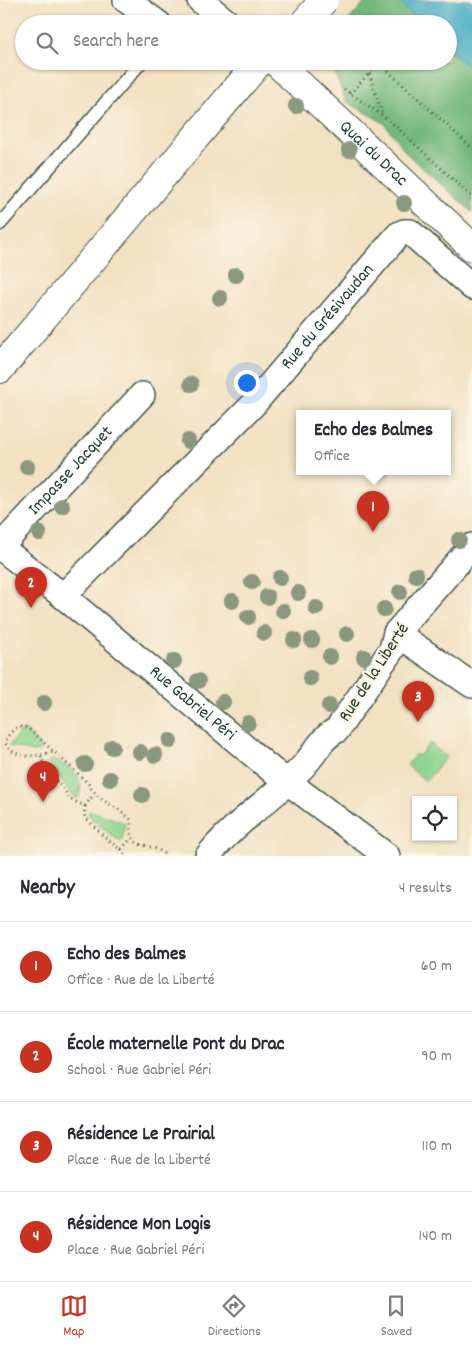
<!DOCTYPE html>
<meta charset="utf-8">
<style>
body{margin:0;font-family:Dekko,sans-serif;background:#f2f2f3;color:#2b2b33}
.controls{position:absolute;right:15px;bottom:15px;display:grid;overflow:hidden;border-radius:0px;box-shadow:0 1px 4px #0004}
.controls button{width:45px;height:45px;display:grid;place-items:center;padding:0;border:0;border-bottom:1px solid #e1e1e2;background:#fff;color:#2b2b33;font:25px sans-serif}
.you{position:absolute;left:246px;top:382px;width:18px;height:18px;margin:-12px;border:4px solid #fff;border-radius:50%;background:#1a73e8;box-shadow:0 0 0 8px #1a73e833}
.badge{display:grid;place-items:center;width:32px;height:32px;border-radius:50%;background:#c8321e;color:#fff;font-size:16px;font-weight:700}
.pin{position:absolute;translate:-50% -41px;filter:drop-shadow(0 1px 2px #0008)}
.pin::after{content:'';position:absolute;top:26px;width:18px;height:15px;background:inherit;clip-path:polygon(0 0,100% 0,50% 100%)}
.popup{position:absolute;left:296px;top:410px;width:155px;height:65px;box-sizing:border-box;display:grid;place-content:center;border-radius:0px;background:#fff;filter:drop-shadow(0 1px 4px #0005);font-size:16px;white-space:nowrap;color:#7c7c81}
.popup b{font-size:19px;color:#2b2b33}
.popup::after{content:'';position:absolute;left:50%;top:100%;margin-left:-10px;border:10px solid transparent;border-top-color:#fff}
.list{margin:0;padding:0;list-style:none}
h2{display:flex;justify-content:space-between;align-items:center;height:65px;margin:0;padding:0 20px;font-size:21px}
h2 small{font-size:16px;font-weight:400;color:#7c7c81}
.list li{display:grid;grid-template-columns:32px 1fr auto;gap:15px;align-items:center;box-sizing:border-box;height:90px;padding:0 20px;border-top:1px solid #e1e1e2}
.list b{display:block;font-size:19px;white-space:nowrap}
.list p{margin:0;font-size:16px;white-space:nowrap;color:#7c7c81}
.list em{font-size:16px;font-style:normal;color:#7c7c81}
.icon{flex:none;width:28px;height:28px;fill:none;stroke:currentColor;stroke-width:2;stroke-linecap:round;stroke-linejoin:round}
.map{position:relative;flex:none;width:472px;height:856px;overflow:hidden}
.search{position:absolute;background:#fff;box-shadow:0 1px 4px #0004;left:15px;right:15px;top:15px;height:55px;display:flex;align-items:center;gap:12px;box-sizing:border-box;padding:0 18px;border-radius:28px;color:#7c7c81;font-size:19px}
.sheet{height:425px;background:#fff}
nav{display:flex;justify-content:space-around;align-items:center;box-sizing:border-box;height:70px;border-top:1px solid #e1e1e2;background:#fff;font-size:14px;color:#7c7c81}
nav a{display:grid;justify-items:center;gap:2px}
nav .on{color:#c8321e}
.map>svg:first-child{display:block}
.green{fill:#8ed691;stroke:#568a62}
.forest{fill:#72b77b;stroke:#487a58}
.water{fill:#49afc8;stroke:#34767e}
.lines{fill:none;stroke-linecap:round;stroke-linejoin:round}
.service-casing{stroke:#3f5649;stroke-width:15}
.minor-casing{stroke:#3f5649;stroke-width:28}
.tertiary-casing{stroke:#3f5649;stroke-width:30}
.path{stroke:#3f5649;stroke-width:3;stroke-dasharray:1 4;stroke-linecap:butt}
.service{stroke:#fff;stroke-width:12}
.minor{stroke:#fff;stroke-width:25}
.tertiary{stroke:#fff;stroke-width:28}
.tertiary-bridge-casing{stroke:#3f5649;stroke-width:30;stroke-linecap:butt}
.tertiary-bridge{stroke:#fff;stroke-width:28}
.tree{fill:#8a987e}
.labels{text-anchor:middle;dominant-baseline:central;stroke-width:5;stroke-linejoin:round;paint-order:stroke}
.street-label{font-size:18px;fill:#1f3d34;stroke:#fcf5e5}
</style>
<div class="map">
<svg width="472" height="856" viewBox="0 0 472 856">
<rect width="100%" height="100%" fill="#fcf5e5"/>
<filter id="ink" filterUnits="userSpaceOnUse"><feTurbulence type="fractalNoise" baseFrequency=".02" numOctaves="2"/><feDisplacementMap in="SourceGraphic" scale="10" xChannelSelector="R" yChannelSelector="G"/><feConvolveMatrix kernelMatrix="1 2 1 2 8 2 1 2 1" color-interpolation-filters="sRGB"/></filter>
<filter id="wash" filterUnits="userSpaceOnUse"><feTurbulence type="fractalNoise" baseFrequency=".0096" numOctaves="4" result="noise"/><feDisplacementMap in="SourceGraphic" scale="20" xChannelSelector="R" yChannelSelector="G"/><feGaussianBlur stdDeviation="1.12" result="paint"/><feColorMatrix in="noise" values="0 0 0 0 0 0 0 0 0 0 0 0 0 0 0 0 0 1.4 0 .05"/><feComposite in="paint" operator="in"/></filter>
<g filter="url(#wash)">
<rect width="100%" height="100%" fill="#f2e1c2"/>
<path class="green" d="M 22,730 L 26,731 L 40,746 L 39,751 L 33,752 L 9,746 Z
M 430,743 L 446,757 L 426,781 L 407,765 L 416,754 L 419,756 Z
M 53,760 C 72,766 86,778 78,798 L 76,799 L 48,761 Z
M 91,811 L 125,823 L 122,841 L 119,841 L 91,818 L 88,813 Z"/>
<path class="forest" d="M 367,0 L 397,0 L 422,24 L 345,24 Z
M 448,48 L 472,70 L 472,212 L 407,154 L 384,123 L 346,101 L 331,64 L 331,61 L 448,61 Z"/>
<path class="water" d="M 397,0 L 472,0 L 472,70 L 448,48 L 448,24 L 422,24 Z
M 372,471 L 392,471 L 383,481 Z"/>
</g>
<g filter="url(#ink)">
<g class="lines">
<defs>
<path id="service" d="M 0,224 L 142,61"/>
<g id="minor">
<path d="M 126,0 L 159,24"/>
<path d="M 200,0 L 229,24"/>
<path id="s1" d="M 0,547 L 63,596 L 273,771 L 387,856"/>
<path id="s2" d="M 0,547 L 142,395"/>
<path id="s3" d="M 63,596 L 253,405 L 398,235 L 404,232 L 410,232 L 472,287"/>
<path d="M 396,633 L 472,685"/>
<path d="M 208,856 C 236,820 276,798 306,763 C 317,751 322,737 337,730 L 392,649 L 396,633 L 472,546"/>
</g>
<g id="tertiary">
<path id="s4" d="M 275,61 L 472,247"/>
<path d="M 0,369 L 260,61"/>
</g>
</defs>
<use href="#service" class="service-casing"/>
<use href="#minor" class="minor-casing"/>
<use href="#tertiary" class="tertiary-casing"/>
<path class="path" d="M 251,16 L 262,24
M 377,61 L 472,148
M 379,63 L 369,73 L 383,116
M 344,89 L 390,121 L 472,197
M 350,94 L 369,73
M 52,752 C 38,757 12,760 5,742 C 10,732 16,724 28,728 L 88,783 C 98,803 116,804 131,820 C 127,855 150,838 166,856
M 41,756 L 46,771 L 63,787 L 69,799 L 85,806 L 94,794
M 85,806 L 84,815 C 89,822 114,847 121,849 L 132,838
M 121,849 L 126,856"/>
<use href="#service" class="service"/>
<use href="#minor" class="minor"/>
<use href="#tertiary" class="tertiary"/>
<defs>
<path id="tertiary-bridge" d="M 304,23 L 324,0"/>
</defs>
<use href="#tertiary-bridge" class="tertiary-bridge-casing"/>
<use href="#tertiary-bridge" class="tertiary-bridge"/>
</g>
<g class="tree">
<circle cx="296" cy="106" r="8"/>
<circle cx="349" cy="150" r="8"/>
<circle cx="404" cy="203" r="8"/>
<circle cx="236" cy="275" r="8"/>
<circle cx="220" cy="298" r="8"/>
<circle cx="191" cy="384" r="8"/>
<circle cx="188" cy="441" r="8"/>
<circle cx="27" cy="467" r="8"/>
<circle cx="62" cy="506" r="8"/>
<circle cx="39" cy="533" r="8"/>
<circle cx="459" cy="540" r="8"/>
<circle cx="416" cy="575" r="8"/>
<circle cx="280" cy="578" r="8"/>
<circle cx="252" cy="582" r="8"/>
<circle cx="400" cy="592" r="8"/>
<circle cx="298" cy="593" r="8"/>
<circle cx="267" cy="597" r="8"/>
<circle cx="232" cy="601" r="8"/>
<circle cx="316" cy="608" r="8"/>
<circle cx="384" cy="609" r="8"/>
<circle cx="283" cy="611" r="8"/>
<circle cx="248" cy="617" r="8"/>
<circle cx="264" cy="633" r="8"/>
<circle cx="347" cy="634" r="8"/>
<circle cx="294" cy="640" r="8"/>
<circle cx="312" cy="640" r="8"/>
<circle cx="330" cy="657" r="8"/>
<circle cx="364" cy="657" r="8"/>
<circle cx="174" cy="661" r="8"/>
<circle cx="310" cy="678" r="8"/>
<circle cx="198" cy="681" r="8"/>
<circle cx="223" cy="702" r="8"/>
<circle cx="44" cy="703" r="8"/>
<circle cx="329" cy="706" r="8"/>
<circle cx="248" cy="723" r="8"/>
<circle cx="170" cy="741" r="8"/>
<circle cx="112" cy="747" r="8"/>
<circle cx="140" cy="752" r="8"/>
<circle cx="155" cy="755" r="8"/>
<circle cx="85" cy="764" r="8"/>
<circle cx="110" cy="779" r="8"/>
<circle cx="142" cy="795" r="8"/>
</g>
</g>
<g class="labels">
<g class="street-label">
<text stroke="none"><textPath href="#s4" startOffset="135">Quai du Drac</textPath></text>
<text stroke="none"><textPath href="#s3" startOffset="385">Rue du Grésivaudan</textPath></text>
<text stroke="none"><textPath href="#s2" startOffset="104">Impasse Jacquet</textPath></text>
<text transform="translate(375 673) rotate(-57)">Rue de la Liberté</text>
<text stroke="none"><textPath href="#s1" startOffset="248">Rue Gabriel Péri</textPath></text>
</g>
</g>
</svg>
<div class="controls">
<button><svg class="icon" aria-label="locate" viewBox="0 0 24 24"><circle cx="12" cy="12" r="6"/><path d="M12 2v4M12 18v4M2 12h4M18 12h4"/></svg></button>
</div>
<div class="you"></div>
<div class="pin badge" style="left:373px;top:532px">1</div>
<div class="popup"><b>Echo des Balmes</b>Office</div>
<div class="pin badge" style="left:31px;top:608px">2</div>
<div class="pin badge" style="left:418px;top:722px">3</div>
<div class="pin badge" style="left:43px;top:802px">4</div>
<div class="search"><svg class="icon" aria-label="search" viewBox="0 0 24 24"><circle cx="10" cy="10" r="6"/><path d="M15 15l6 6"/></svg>Search here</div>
</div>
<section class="sheet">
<h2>Nearby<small>4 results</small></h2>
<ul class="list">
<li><span class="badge">1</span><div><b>Echo des Balmes</b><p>Office · Rue de la Liberté</p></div><em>60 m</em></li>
<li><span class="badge">2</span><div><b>École maternelle Pont du Drac</b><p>School · Rue Gabriel Péri</p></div><em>90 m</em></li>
<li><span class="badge">3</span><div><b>Résidence Le Prairial</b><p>Place · Rue de la Liberté</p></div><em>110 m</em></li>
<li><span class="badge">4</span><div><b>Résidence Mon Logis</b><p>Place · Rue Gabriel Péri</p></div><em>140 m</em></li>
</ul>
</section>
<nav>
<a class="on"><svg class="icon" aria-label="map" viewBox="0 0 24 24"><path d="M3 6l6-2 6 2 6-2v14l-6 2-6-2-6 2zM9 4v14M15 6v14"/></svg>Map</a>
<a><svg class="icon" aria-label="directions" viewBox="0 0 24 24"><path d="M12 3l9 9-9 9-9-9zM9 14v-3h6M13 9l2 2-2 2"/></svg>Directions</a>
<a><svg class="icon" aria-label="saved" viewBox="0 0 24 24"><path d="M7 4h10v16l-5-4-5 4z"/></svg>Saved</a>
</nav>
